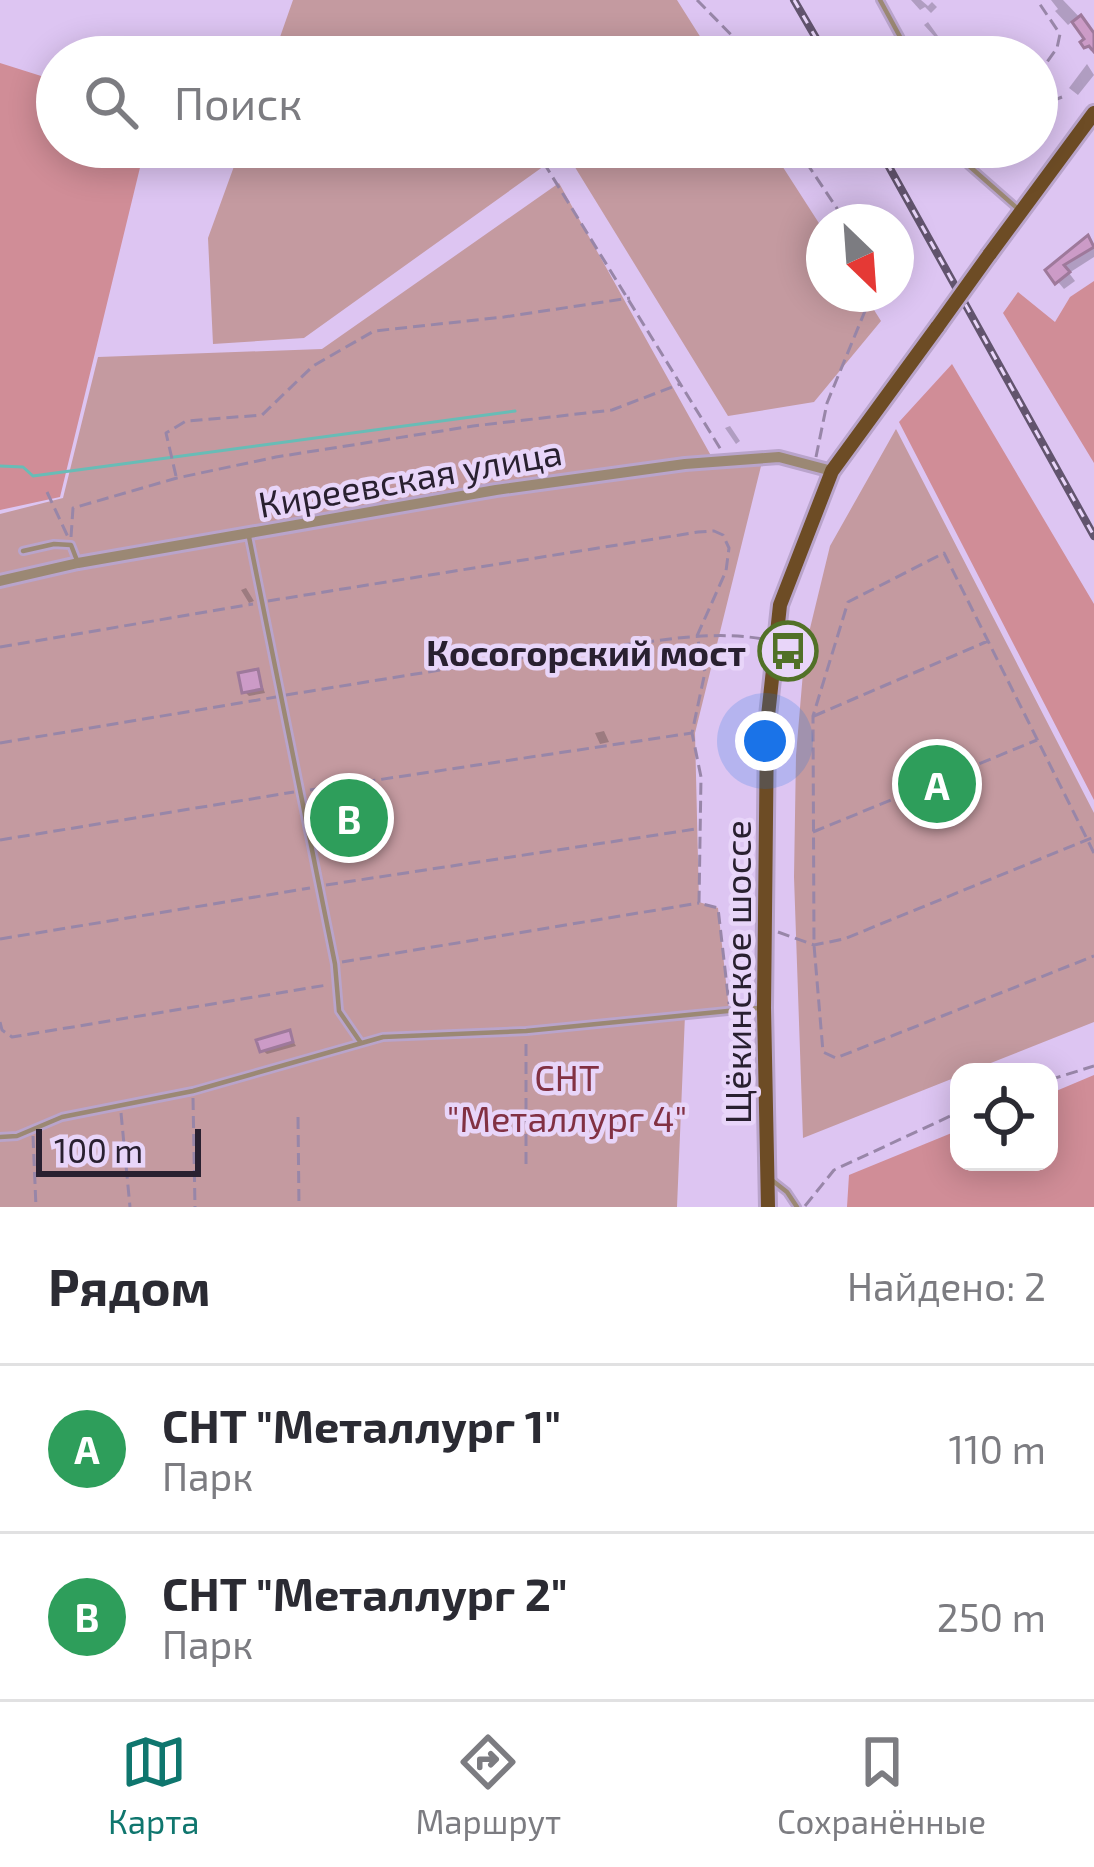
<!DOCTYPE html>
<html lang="ru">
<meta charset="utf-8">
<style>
body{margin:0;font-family:"Exo 2",sans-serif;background:#f2f2f3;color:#2b2b33}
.controls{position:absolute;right:36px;bottom:36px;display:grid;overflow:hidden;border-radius:24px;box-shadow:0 6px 30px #0003}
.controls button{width:108px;height:108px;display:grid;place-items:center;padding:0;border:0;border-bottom:3px solid #e1e1e2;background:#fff;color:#2b2b33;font:60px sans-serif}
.compass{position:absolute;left:806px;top:204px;width:108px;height:108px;border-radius:50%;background:#fff;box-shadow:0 6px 30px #0003;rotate:155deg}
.scale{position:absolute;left:36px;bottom:30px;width:165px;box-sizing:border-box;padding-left:12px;border:6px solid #292030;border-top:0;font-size:33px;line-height:42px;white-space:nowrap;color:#292030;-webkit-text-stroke:9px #e8d5f9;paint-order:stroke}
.you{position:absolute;left:765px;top:741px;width:42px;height:42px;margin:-30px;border:9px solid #fff;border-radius:50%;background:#1a73e8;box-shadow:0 0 0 18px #1a73e833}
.badge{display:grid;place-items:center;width:78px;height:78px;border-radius:50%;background:#0f766e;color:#fff;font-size:39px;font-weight:700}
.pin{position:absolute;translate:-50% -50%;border:6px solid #fff;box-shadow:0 3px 12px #0006}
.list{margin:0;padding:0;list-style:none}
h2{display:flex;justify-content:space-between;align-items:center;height:156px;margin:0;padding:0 48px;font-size:51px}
h2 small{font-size:39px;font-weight:400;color:#7c7c81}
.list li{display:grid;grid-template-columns:78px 1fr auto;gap:36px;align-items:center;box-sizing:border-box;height:168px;padding:0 48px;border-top:3px solid #e1e1e2}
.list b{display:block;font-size:45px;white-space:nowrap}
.list p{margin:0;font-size:39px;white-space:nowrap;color:#7c7c81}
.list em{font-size:39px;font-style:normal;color:#7c7c81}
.icon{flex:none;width:66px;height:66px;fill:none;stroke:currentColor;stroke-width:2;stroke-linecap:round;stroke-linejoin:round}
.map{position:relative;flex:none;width:1094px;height:1207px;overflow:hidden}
.search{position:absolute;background:#fff;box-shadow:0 6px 30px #0003;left:36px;right:36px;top:36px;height:132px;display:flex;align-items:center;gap:30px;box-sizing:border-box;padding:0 42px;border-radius:66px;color:#7c7c81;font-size:45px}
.sheet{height:492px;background:#fff}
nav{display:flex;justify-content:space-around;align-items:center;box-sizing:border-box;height:168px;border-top:3px solid #e1e1e2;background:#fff;font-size:33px;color:#7c7c81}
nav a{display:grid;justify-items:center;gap:6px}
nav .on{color:#0f766e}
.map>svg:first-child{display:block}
.green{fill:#c49aa0}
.forest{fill:#d08d97}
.shadow{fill:#0003}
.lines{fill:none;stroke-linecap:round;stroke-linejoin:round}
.stream{stroke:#68bcb6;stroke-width:3}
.building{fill:#cc9bc7;stroke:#9e799b;stroke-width:3}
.service-casing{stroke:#b9a4cb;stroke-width:10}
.tertiary-casing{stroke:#b9a4cb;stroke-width:16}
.primary-casing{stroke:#b9a4cb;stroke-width:20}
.path{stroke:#9886a8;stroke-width:3;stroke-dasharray:12 6;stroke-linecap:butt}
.service{stroke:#9b8874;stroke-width:4.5}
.tertiary{stroke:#9b8874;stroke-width:10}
.primary{stroke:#6d4c25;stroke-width:14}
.rail-casing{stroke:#62546e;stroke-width:8}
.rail{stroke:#e8d5f9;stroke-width:3;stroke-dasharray:9;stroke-linecap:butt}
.primary-bridge-casing{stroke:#b9a4cb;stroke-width:20;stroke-linecap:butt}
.primary-bridge{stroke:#6d4c25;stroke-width:14}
.labels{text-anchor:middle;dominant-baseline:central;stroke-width:9;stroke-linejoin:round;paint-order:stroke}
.street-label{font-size:36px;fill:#292030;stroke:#e8d5f9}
.poi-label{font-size:36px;font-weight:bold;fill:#292030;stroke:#e8d5f9;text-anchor:end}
.park-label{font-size:36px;fill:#823143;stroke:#e8d5f9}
</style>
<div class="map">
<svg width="1094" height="1207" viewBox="0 0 1094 1207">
<rect width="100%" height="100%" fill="#ddc5f2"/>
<path class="green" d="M 293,0 L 677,0 L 713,57 L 273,57 Z
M 241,147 L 770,147 L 824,231 L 824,294 L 864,294 L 881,321 L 814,402 L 728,416 L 565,151 L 304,338 L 213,344 L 208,238 Z
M 559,183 L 714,461 L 763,458 L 695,733 L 699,902 L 718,908 L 729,1010 L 685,1015 L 677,1207 L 0,1207 L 0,587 L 25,576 L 0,581 L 0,514 L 63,498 L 98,357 L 322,349 Z
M 896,429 L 1094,813 L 1094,1022 L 968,1072 L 959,1072 L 959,1076 L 803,1138 L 794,877 L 796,755 L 805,649 L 830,546 Z"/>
<path class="forest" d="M 0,63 L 57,81 L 57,147 L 145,147 L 60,497 L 0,510 Z
M 1094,281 L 1094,463 L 1003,313 L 1018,292 L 1055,322 L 1070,297 Z
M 952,364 L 1094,604 L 1094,800 L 899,422 Z
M 1094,1075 L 1094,1207 L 847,1207 L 849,1175 L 959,1130 L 959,1162 L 1049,1162 L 1049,1094 Z"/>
<path class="shadow" d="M 911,0 L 921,0 L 928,6 L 932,2 L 937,7 L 931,13 L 925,7 L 920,10 Z
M 1051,0 L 1063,0 L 1085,23 L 1094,35 L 1094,49 L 1091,51 L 1084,43 L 1087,39 L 1074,20 L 1068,25 L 1055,11 L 1058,9 Z
M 928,22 L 943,43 L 956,57 L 935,56 L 945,48 L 924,25 Z
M 1087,64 L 1094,75 L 1078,95 L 1069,88 Z
M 1088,239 L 1094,245 L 1094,257 L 1069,273 L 1075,281 L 1064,289 L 1049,271 Z
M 730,426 L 740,441 L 736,444 L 725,428 Z
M 246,588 L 254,601 L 249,603 L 241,590 Z
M 257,672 L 265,693 L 249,696 L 245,692 Z
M 604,731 L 609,742 L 600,744 L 595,733 Z
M 289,1034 L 296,1046 L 267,1054 L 262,1050 Z"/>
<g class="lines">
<path class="stream" d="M 0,466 L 23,467 L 33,476 L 515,411"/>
</g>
<path class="building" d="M 1081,15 L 1094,33 L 1094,52 L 1089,46 L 1084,48 L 1080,42 L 1084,39 L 1072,22 Z
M 1088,235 L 1094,247 L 1064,265 L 1070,272 L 1055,284 L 1045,270 Z
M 258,669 L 262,689 L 242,693 L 238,673 Z
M 290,1030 L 293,1042 L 260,1052 L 256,1040 Z"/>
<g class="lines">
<defs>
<path id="service" d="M 880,0 L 911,57
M 959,147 L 968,165 L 1017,208
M 249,537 L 335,964 L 339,1011 L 361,1043
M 23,551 L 54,544 L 71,545 L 78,563
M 0,1137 L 17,1136 L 62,1117 L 193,1091 L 383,1037 L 526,1031 L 758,1008
M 773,1181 L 787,1192 L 797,1207"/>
<path id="tertiary" d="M 0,581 L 78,563 L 496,490 L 685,464 L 779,457 L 832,471"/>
<path id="primary" d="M 989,255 L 1094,113
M 768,1207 L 764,1008 L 767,725 L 780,605 L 832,471 L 938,326"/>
</defs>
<use href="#service" class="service-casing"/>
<use href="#tertiary" class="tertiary-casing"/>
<use href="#primary" class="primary-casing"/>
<path class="path" d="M 697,0 L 753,57
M 1037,76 L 1057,48 L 1060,34 L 1037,0
M 1037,107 L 1062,97
M 534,147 L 723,453
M 796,147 L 846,222
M 816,457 L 827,403 L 872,294
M 176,476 L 166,433 L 186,421 L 262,415 L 313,366 L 374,331 L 504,317 L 630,298
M 47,492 L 68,537
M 71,537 L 73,508 L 177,478 L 276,457 L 473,426 L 612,410 L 680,384
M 268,601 L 698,532 L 714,531 L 723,535 L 729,548 L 726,571 L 697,636 L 705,672 L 692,733 L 701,777 L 699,903 L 718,908 L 729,1004
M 0,647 L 253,604
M 286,695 C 393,678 499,659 607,647 C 659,641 711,630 763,639
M 814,716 L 988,641
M 0,743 L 276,697
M 310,790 L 692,733
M 813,832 L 1037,740
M 0,840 L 294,792
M 1094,853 L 944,553 L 848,602 L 813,716 L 814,945 L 823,1052 L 836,1058 L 1094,956
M 326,885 L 696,829
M 778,932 L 814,945 L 844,939 L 1094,837
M 0,939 L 310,888
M 342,962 L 699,903
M 0,1022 L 2,1030 L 12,1037 L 327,985
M 1049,1080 L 1094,1066
M 193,1098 L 195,1207
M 121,1113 L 130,1207
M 298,1117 L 299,1207
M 33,1136 L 36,1207
M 526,1164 L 526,1039
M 805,1206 L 834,1170 L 959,1112"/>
<use href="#service" class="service"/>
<use href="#tertiary" class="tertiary"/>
<use href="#primary" class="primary"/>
<defs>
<path id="rail" d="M 794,0 L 827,57
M 878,147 L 1094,536"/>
</defs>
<use href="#rail" class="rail-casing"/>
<use href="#rail" class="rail"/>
<defs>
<path id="primary-bridge" d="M 938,326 L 989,255"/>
</defs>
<use href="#primary-bridge" class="primary-bridge-casing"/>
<use href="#primary-bridge" class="primary-bridge"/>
</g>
<defs>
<symbol id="bus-ring" viewBox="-11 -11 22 22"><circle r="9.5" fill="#e8d5f9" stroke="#517127" stroke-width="1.5"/><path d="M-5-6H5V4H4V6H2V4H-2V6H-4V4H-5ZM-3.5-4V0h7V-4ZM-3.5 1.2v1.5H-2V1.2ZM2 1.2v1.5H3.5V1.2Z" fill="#517127"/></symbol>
</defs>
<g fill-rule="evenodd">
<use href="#bus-ring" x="755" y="618" width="66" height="66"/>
</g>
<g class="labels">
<g class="street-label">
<text transform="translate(410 477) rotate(-10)">Киреевская улица</text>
<text transform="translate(736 972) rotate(-90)">Щёкинское шоссе</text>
</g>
<g class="poi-label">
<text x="746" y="651">Косогорский мост</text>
</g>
<g class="park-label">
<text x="567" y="1076">СНТ<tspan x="567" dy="41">"Металлург 4"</tspan></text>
</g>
</g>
</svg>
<div class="controls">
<button><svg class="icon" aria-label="locate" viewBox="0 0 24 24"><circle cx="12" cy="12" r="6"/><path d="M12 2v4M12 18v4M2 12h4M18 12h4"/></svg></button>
</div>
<svg class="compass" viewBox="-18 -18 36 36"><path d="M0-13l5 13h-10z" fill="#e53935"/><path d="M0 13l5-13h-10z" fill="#7c7c81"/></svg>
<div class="scale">100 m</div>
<div class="you"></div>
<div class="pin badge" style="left:937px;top:784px;background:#2e9e5b">A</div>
<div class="pin badge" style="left:349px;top:818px;background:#2e9e5b">B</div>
<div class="search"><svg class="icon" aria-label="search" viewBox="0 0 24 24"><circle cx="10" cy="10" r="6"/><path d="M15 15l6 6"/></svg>Поиск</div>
</div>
<section class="sheet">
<h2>Рядом<small>Найдено: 2</small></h2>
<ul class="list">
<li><span class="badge" style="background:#2e9e5b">A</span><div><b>СНТ &quot;Металлург 1&quot;</b><p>Парк</p></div><em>110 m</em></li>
<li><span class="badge" style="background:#2e9e5b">B</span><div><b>СНТ &quot;Металлург 2&quot;</b><p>Парк</p></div><em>250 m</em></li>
</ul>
</section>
<nav>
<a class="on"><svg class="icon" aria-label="map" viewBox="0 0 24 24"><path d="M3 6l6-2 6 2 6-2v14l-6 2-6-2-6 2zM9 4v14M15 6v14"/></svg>Карта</a>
<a><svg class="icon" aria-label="directions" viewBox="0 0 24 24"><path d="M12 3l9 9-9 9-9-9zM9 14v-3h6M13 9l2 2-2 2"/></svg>Маршрут</a>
<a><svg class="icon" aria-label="saved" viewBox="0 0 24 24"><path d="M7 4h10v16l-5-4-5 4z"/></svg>Сохранённые</a>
</nav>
